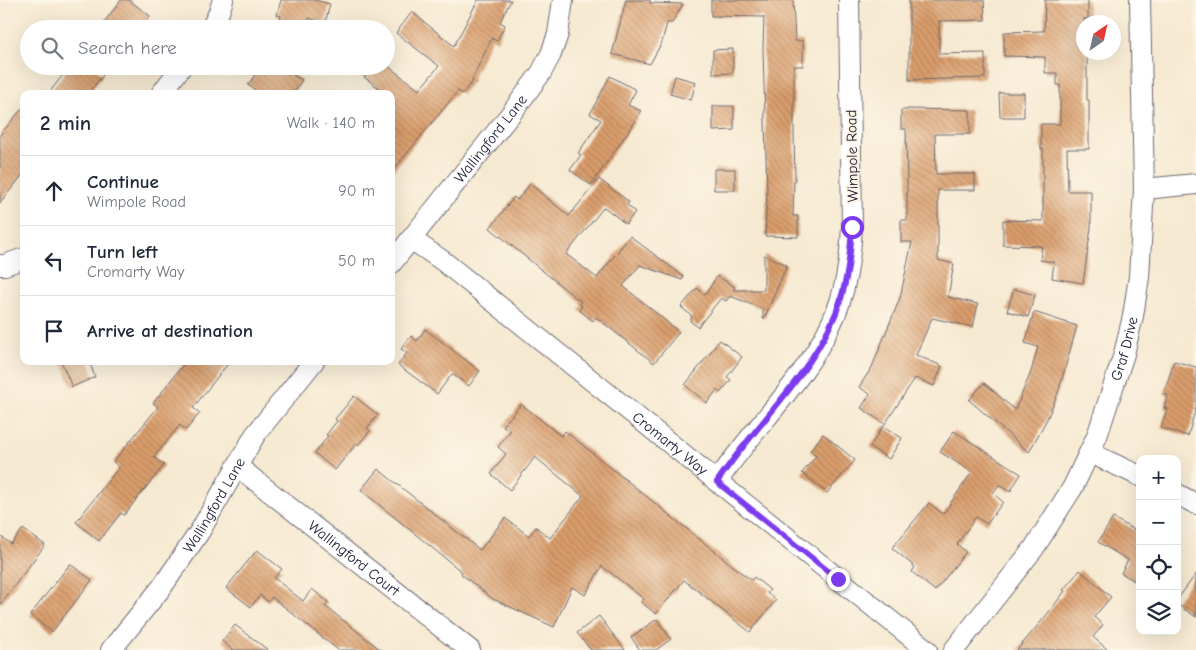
<!DOCTYPE html>
<meta charset="utf-8">
<style>
body{margin:0;font-family:"Comic Neue",sans-serif;background:#f6f6f7;color:#1f2937}
.controls{position:absolute;right:15px;bottom:15px;display:grid;overflow:hidden;border-radius:10px;box-shadow:0 5px 20px #0002}
.controls button{width:45px;height:45px;display:grid;place-items:center;padding:0;border:0;border-bottom:1px solid #e0e1e3;background:#fff;color:#1f2937;font:25px sans-serif}
.compass{position:absolute;left:1076px;top:15px;width:45px;height:45px;border-radius:50%;background:#fff;box-shadow:0 5px 20px #0002;rotate:34deg}
.stop{position:absolute;width:15px;height:15px;margin:-11px;border:4px solid #7c3aed;border-radius:50%;background:#fff}
.stop.end{background:#7c3aed;border-color:#fff;box-shadow:0 1px 5px #0008}
.list{margin:0;padding:0;list-style:none}
h2{display:flex;justify-content:space-between;align-items:center;height:65px;margin:0;padding:0 20px;font-size:21px}
h2 small{font-size:16px;font-weight:400;color:#747a83}
.list li{display:grid;grid-template-columns:32px 1fr auto;gap:15px;align-items:center;box-sizing:border-box;height:70px;padding:0 20px;border-top:1px solid #e0e1e3}
.list b{display:block;font-size:19px;white-space:nowrap}
.list p{margin:0;font-size:16px;white-space:nowrap;color:#747a83}
.list em{font-size:16px;font-style:normal;color:#747a83}
.icon{flex:none;width:28px;height:28px;fill:none;stroke:currentColor;stroke-width:2;stroke-linecap:round;stroke-linejoin:round}
.map{position:relative;flex:none;width:1196px;height:650px;overflow:hidden}
.search{position:absolute;background:#fff;box-shadow:0 5px 20px #0002;left:20px;top:20px;width:375px;height:55px;display:flex;align-items:center;gap:12px;box-sizing:border-box;padding:0 18px;border-radius:28px;color:#747a83;font-size:19px}
.panel{position:absolute;background:#fff;box-shadow:0 5px 20px #0002;left:20px;top:90px;width:375px;height:275px;border-radius:10px}
.map>svg:first-child{display:block}
.building{fill:url(#building-back-hatch)}
.lines{fill:none;stroke-linecap:round;stroke-linejoin:round}
.minor-casing{stroke:#6c6870;stroke-width:22}
.minor{stroke:#fff;stroke-width:20}
.route{stroke:#7c3aed;stroke-width:6}
.labels{text-anchor:middle;dominant-baseline:central;stroke-width:4;stroke-linejoin:round;paint-order:stroke}
.street-label{font-size:15px;fill:#22223b;stroke:#fcf5e5}
</style>
<div class="map">
<svg width="1196" height="650" viewBox="0 0 1196 650">
<defs>
<pattern id="building-back-hatch" width="6" height="6" patternUnits="userSpaceOnUse" patternTransform="scale(1.25)"><rect width="6" height="6" fill="#da9d6b"/><path d="M-1 5l2 2M0 0l6 6M5-1l2 2" fill="none" stroke="#b08059"/></pattern>
</defs>
<rect width="100%" height="100%" fill="#fcf5e5"/>
<filter id="ink" filterUnits="userSpaceOnUse"><feTurbulence type="fractalNoise" baseFrequency=".02" numOctaves="2"/><feDisplacementMap in="SourceGraphic" scale="10" xChannelSelector="R" yChannelSelector="G"/><feConvolveMatrix kernelMatrix="1 2 1 2 8 2 1 2 1" color-interpolation-filters="sRGB"/></filter>
<filter id="wash" filterUnits="userSpaceOnUse"><feTurbulence type="fractalNoise" baseFrequency=".0096" numOctaves="4" result="noise"/><feDisplacementMap in="SourceGraphic" scale="20" xChannelSelector="R" yChannelSelector="G"/><feGaussianBlur stdDeviation="1.12" result="paint"/><feColorMatrix in="noise" values="0 0 0 0 0 0 0 0 0 0 0 0 0 0 0 0 0 1.4 0 .05"/><feComposite in="paint" operator="in"/></filter>
<g filter="url(#wash)">
<rect width="100%" height="100%" fill="#f6e9d1"/>
<g id="blocks">
<path class="building" d="M 121,0 L 129,0 L 150,16 L 140,29 L 99,29 Z
M 281,0 L 315,0 L 330,4 L 325,23 L 309,18 L 306,29 L 277,29 L 281,16 L 277,15 Z
M 478,0 L 511,0 L 500,22 L 505,25 L 497,41 L 492,38 L 472,79 L 473,81 L 462,94 L 458,91 L 391,173 L 391,94 L 387,94 L 364,77 L 373,66 L 388,66 L 419,90 L 439,66 L 396,33 L 412,12 L 454,46 Z
M 626,0 L 650,0 L 650,3 L 683,4 L 672,23 L 667,23 L 662,42 L 650,64 L 612,54 Z
M 711,0 L 793,0 L 795,41 L 803,41 L 803,66 L 794,66 L 794,135 L 795,181 L 794,181 L 793,216 L 798,216 L 798,237 L 765,236 L 767,191 L 763,49 L 764,17 L 711,16 Z
M 909,0 L 984,0 L 985,20 L 939,21 L 939,54 L 985,53 L 985,78 L 909,80 Z
M 1045,0 L 1088,0 L 1088,19 L 1084,19 L 1084,52 L 1087,52 L 1087,100 L 1089,100 L 1089,149 L 1067,149 L 1068,191 L 1091,191 L 1091,228 L 1083,283 L 1052,278 L 1054,262 L 1040,260 L 1042,246 L 1003,245 L 1003,220 L 1043,221 L 1043,149 L 1041,149 L 1041,124 L 1060,124 L 1060,85 L 1057,85 L 1057,73 L 1045,73 L 1045,57 L 1004,56 L 1004,32 L 1044,31 Z
M 733,49 L 733,73 L 713,74 L 713,50 Z
M 70,66 L 93,66 L 103,75 L 88,94 L 48,94 Z
M 261,66 L 299,66 L 293,75 L 302,80 L 293,94 L 261,94 L 248,85 Z
M 610,76 L 636,90 L 628,105 L 641,111 L 633,125 L 591,185 L 570,170 L 581,155 L 578,153 L 601,120 L 590,114 Z
M 675,76 L 696,82 L 691,100 L 670,94 Z
M 999,93 L 1024,93 L 1024,117 L 1000,117 Z
M 24,106 L 24,173 L 0,203 L 0,135 Z
M 713,106 L 734,106 L 734,130 L 713,131 Z
M 907,109 L 970,110 L 970,134 L 935,134 L 936,174 L 975,174 L 975,190 L 938,190 L 938,260 L 954,264 L 948,297 L 978,304 L 973,327 L 932,318 L 916,355 L 942,366 L 934,386 L 915,378 L 885,424 L 861,408 L 870,394 L 859,387 L 872,367 L 900,298 L 912,242 L 901,242 L 901,220 L 907,220 L 907,181 L 906,129 L 901,129 L 901,110 L 907,110 Z
M 714,169 L 735,169 L 735,190 L 714,190 Z
M 599,179 L 629,202 L 627,205 L 635,212 L 626,224 L 604,207 L 566,254 L 597,278 L 630,236 L 684,277 L 682,280 L 640,265 L 623,286 L 679,332 L 654,363 L 596,317 L 593,321 L 579,310 L 582,306 L 580,304 L 581,302 L 490,228 L 514,197 L 517,200 L 530,184 L 569,216 Z
M 764,255 L 787,265 L 764,319 L 763,319 L 763,309 L 730,296 L 726,301 L 721,298 L 698,327 L 690,321 L 692,316 L 681,307 L 697,288 L 705,295 L 717,276 L 735,287 L 733,290 L 764,290 Z
M 1014,289 L 1035,295 L 1028,317 L 1007,311 Z
M 1034,312 L 1077,326 L 1058,393 L 1047,419 L 1029,452 L 969,400 L 984,383 L 1015,410 L 1031,372 L 1038,347 L 1025,343 Z
M 425,329 L 480,371 L 469,386 L 452,374 L 437,394 L 398,365 L 407,353 L 401,349 L 411,336 L 417,341 Z
M 720,340 L 742,357 L 727,377 L 731,380 L 720,393 L 717,390 L 707,403 L 685,385 Z
M 61,361 L 89,361 L 95,377 L 72,387 Z
M 186,361 L 230,361 L 193,408 L 200,413 L 186,430 L 180,425 L 154,457 L 164,465 L 124,515 L 121,513 L 99,541 L 76,522 L 119,467 L 113,462 L 158,407 L 153,403 Z
M 1174,361 L 1196,367 L 1196,407 L 1188,436 L 1161,428 L 1167,409 L 1164,408 L 1168,395 L 1164,394 Z
M 354,396 L 378,415 L 367,428 L 370,431 L 358,445 L 356,444 L 335,470 L 315,453 L 328,436 L 326,435 L 337,421 L 335,419 Z
M 521,404 L 561,436 L 565,431 L 743,574 L 752,580 L 754,577 L 770,590 L 767,593 L 776,600 L 750,632 L 684,580 L 656,614 L 641,602 L 644,599 L 602,566 L 585,595 L 572,587 L 554,627 L 493,599 L 461,574 L 462,572 L 361,490 L 378,469 L 480,550 L 505,518 L 529,536 L 536,527 L 550,538 L 583,496 L 535,457 L 510,490 L 491,474 L 506,454 L 498,447 L 510,431 L 503,426 Z
M 883,426 L 902,438 L 889,459 L 870,447 Z
M 954,431 L 1021,474 L 1010,492 L 999,485 L 993,493 L 1003,502 L 987,524 L 976,517 L 957,544 L 966,552 L 935,591 L 912,572 L 915,567 L 892,548 L 929,503 L 943,514 L 972,472 L 940,452 Z
M 823,434 L 855,460 L 827,493 L 802,473 L 816,456 L 810,451 Z
M 1113,518 L 1140,533 L 1140,584 L 1121,573 L 1128,560 L 1098,542 Z
M 23,529 L 45,545 L 0,605 L 0,536 L 11,544 Z
M 257,550 L 282,569 L 274,578 L 303,601 L 312,589 L 328,602 L 325,606 L 381,650 L 338,650 L 272,597 L 268,602 L 260,595 L 251,607 L 226,588 Z
M 70,564 L 92,580 L 52,632 L 30,615 Z
M 1080,570 L 1111,597 L 1094,617 L 1103,625 L 1093,637 L 1108,650 L 1017,650 L 1045,617 L 1065,591 L 1063,590 Z
M 1196,574 L 1196,617 L 1177,604 L 1177,600 Z
M 599,616 L 625,650 L 591,650 L 577,633 Z
M 657,619 L 671,639 L 656,650 L 640,650 L 631,637 Z
M 235,625 L 268,650 L 233,650 L 222,641 Z"/>
</g>
</g>
<g filter="url(#ink)">
<use href="#blocks" fill-opacity="0" stroke="#6c6870" stroke-width="1"/>
<g class="lines">
<defs>
<g id="minor">
<path d="M 211,29 L 219,12 L 223,0"/>
<path d="M 161,94 L 182,66"/>
<path d="M 1144,189 L 1196,184"/>
<path id="s1" d="M 411,239 L 443,261 L 927,650"/>
<path id="s2" d="M 391,264 L 513,111 L 541,73 L 551,54 L 558,34 L 563,0"/>
<path d="M 0,265 L 5,265 L 24,258"/>
<path d="M 1090,453 L 1140,476"/>
<path id="s3" d="M 237,466 L 470,650"/>
<path d="M 717,482 C 753,428 803,383 831,324 C 846,294 850,260 852,227 L 849,0"/>
<path d="M 1177,494 L 1196,504"/>
<path id="s4" d="M 111,650 L 162,587 L 200,531 L 255,435 L 314,361"/>
<path id="s5" d="M 954,650 L 1034,548 L 1073,487 L 1097,436 L 1124,354 L 1133,316 L 1139,277 L 1144,189 L 1140,0"/>
</g>
</defs>
<use href="#minor" class="minor-casing"/>
<use href="#minor" class="minor"/>
</g>
</g>
<g class="lines" filter="url(#ink)">
<path class="route" d="M 838,579 L 717,482 C 753,428 803,383 831,324 C 846,294 850,260 852,227"/>
</g>
<g class="labels">
<g class="street-label">
<text stroke="none"><textPath href="#s2" startOffset="160">Wallingford Lane</textPath></text>
<text transform="translate(852 156) rotate(-91)">Wimpole Road</text>
<text stroke="none"><textPath href="#s5" startOffset="350">Graf Drive</textPath></text>
<text stroke="none"><textPath href="#s1" startOffset="330">Cromarty Way</textPath></text>
<text stroke="none"><textPath href="#s4" startOffset="178">Wallingford Lane</textPath></text>
<text stroke="none"><textPath href="#s3" startOffset="149">Wallingford Court</textPath></text>
</g>
</g>
</svg>
<div class="controls">
<button>+</button>
<button>−</button>
<button><svg class="icon" aria-label="locate" viewBox="0 0 24 24"><circle cx="12" cy="12" r="6"/><path d="M12 2v4M12 18v4M2 12h4M18 12h4"/></svg></button>
<button><svg class="icon" aria-label="layers" viewBox="0 0 24 24"><path d="M12 4l9 5-9 5-9-5zM3 14l9 5 9-5"/></svg></button>
</div>
<svg class="compass" viewBox="-18 -18 36 36"><path d="M0-13l5 13h-10z" fill="#e53935"/><path d="M0 13l5-13h-10z" fill="#747a83"/></svg>
<div class="stop" style="left:852px;top:227px"></div>
<div class="stop end" style="left:838px;top:579px"></div>
<div class="search"><svg class="icon" aria-label="search" viewBox="0 0 24 24"><circle cx="10" cy="10" r="6"/><path d="M15 15l6 6"/></svg>Search here</div>
<section class="panel">
<h2>2 min<small>Walk · 140 m</small></h2>
<ul class="list">
<li><svg class="icon" aria-label="ahead" viewBox="0 0 24 24"><path d="M12 20V5M6 11l6-6 6 6"/></svg><div><b>Continue</b><p>Wimpole Road</p></div><em>90 m</em></li>
<li><svg class="icon" aria-label="left" viewBox="0 0 24 24"><path d="M17 20v-9H6M10 6l-5 5 5 5"/></svg><div><b>Turn left</b><p>Cromarty Way</p></div><em>50 m</em></li>
<li><svg class="icon" aria-label="arrive" viewBox="0 0 24 24"><path d="M6 21V4h12l-3 4 3 4H6"/></svg><div><b>Arrive at destination</b></div></li>
</ul>
</section>
</div>
